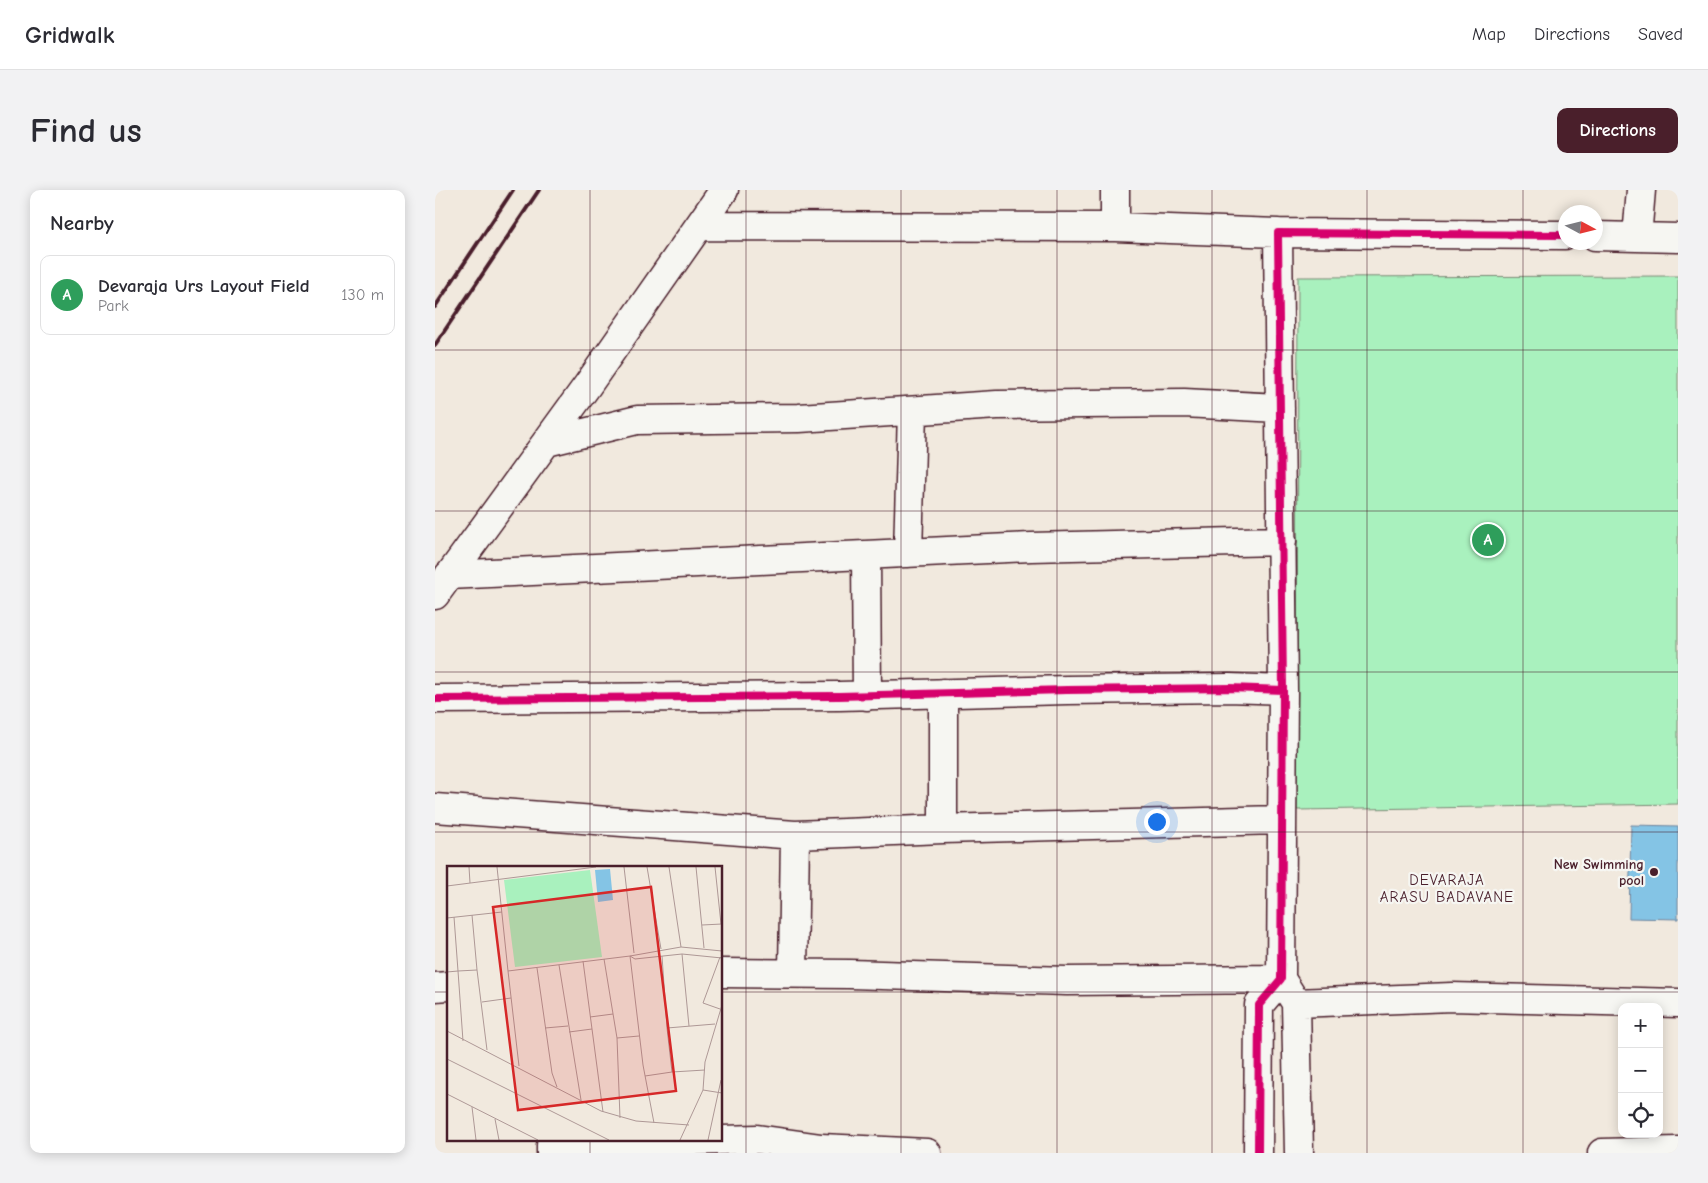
<!DOCTYPE html>
<meta charset="utf-8">
<style>
body{margin:0;font-family:"Comic Neue",sans-serif;background:#f2f2f3;color:#2b2b33}
.controls{position:absolute;right:15px;bottom:15px;display:grid;overflow:hidden;border-radius:10px;box-shadow:0 2px 12px #0003}
.controls button{width:45px;height:45px;display:grid;place-items:center;padding:0;border:0;border-bottom:1px solid #e1e1e2;background:#fff;color:#2b2b33;font:25px sans-serif}
.compass{position:absolute;left:1123px;top:15px;width:45px;height:45px;border-radius:50%;background:#fff;box-shadow:0 2px 12px #0003;rotate:97deg}
.you{position:absolute;left:721px;top:631px;width:18px;height:18px;margin:-12px;border:4px solid #fff;border-radius:50%;background:#1a73e8;box-shadow:0 0 0 8px #1a73e833}
.badge{display:grid;place-items:center;width:32px;height:32px;border-radius:50%;background:#4a1f2b;color:#fff;font-size:16px;font-weight:700}
.pin{position:absolute;translate:-50% -50%;border:2px solid #fff;box-shadow:0 1px 5px #0006}
.list{margin:0;padding:0;list-style:none}
h2{display:flex;justify-content:space-between;align-items:center;height:65px;margin:0;padding:0 20px;font-size:21px}
h2 small{font-size:16px;font-weight:400;color:#7c7c81}
.list li{display:grid;grid-template-columns:32px 1fr auto;gap:15px;align-items:center;box-sizing:border-box;height:80px;margin:0 10px 10px;padding:0 10px;border:1px solid #e1e1e2;border-radius:10px}
.list b{display:block;font-size:19px;white-space:nowrap}
.list p{margin:0;font-size:16px;white-space:nowrap;color:#7c7c81}
.list em{font-size:16px;font-style:normal;color:#7c7c81}
.icon{flex:none;width:28px;height:28px;fill:none;stroke:currentColor;stroke-width:2;stroke-linecap:round;stroke-linejoin:round}
.map{position:relative;flex:none;width:1243px;height:963px;overflow:hidden;border-radius:10px}
header{display:flex;align-items:center;gap:30px;box-sizing:border-box;height:70px;padding:0 25px;background:#fff;border-bottom:1px solid #e1e1e2}
header strong{font-size:24px}
nav{display:flex;gap:28px;margin-inline-start:auto;font-size:18px}
.intro{display:flex;align-items:center;justify-content:space-between;box-sizing:border-box;height:120px;padding:0 30px}
h1{margin:0;font-size:35px}
.button{padding:12px 22px;border-radius:10px;background:#4a1f2b;color:#fff;font-size:18px;font-weight:700}
main{display:flex;gap:30px;padding:0 30px}
aside{flex:1;background:#fff;border-radius:10px;box-shadow:0 2px 12px #0003}
.map>svg:first-child{display:block}
.green{fill:#a9f1be;stroke:#7a8874}
.water{fill:#84c4e5;stroke:#6d829b}
.lines{fill:none;stroke-linecap:round;stroke-linejoin:round}
.minor-casing{stroke:#4a1f2b;stroke-width:31}
.minor{stroke:#f6f6f2;stroke-width:28}
.rail{stroke:#4a1f2b;stroke-width:4}
.cycleway-casing{stroke:#f6f6f2;stroke-width:11}
.cycleway{stroke:#d6006c;stroke-width:8}
.grid{fill:none;stroke:#4a1f2b;stroke-width:1;stroke-opacity:0.55}
.poi-dot{fill:#4a1f2b;stroke:#f6f6f2;stroke-width:2}
.labels{text-anchor:middle;dominant-baseline:central;stroke-width:4.5;stroke-linejoin:round;paint-order:stroke}
.poi-label{font-size:14px;font-weight:bold;fill:#4a1f2b;stroke:#f6f6f2;text-anchor:end}
.neighbourhood-label{font-size:15px;letter-spacing:1px;fill:#4a1f2b;stroke:#f6f6f2}
.inset-road{fill:none;stroke:#ae9896;stroke-width:1}
.view{fill:#d62828;fill-opacity:0.15;stroke:#d62828;stroke-width:2.5}
.inset-edge{fill:none;stroke:#4a1f2b;stroke-width:2.5}
</style>
<header>
<strong>Gridwalk</strong>
<nav><a>Map</a><a>Directions</a><a>Saved</a></nav>
</header>
<div class="intro"><h1>Find us</h1><a class="button">Directions</a></div>
<main>
<aside>
<h2>Nearby<small></small></h2>
<ul class="list">
<li><span class="badge" style="background:#2e9e5b">A</span><div><b>Devaraja Urs Layout Field</b><p>Park</p></div><em>130 m</em></li>
</ul>
</aside>
<div class="map">
<svg width="1243" height="963" viewBox="0 0 1243 963">
<rect width="100%" height="100%" fill="#f1e9de"/>
<filter id="ink" filterUnits="userSpaceOnUse"><feTurbulence type="fractalNoise" baseFrequency=".02" numOctaves="2"/><feDisplacementMap in="SourceGraphic" scale="10" xChannelSelector="R" yChannelSelector="G"/><feConvolveMatrix kernelMatrix="1 2 1 2 8 2 1 2 1" color-interpolation-filters="sRGB"/></filter>
<g filter="url(#ink)">
<path class="green" d="M 1243,86 L 1243,614 L 862,620 L 863,87 Z"/>
<path class="water" d="M 1196,635 L 1243,636 L 1243,729 L 1194,728 Z"/>
<g class="lines">
<defs>
<path id="minor" d="M 265,36 L 680,37 L 843,43
M 680,37 L 680,0
M 1160,46 L 1243,48
M 1202,47 L 1206,0
M 112,252 L 202,230 L 364,228 L 562,215 L 749,213 L 845,218
M 473,363 L 477,221
M 431,365 L 432,506
M 14,385 L 596,357 L 847,351
M 0,405 L 152,196 L 289,0
M 0,509 L 404,506 L 632,500 L 794,498 L 848,500
M 0,618 L 360,645 L 508,639 L 846,630
M 508,639 L 508,503
M 286,783 L 415,784 L 632,791 L 846,789 L 861,813 L 864,963
M 358,783 L 360,645
M 0,797 L 14,796
M 861,813 L 1017,807 L 1243,813
M 116,963 L 116,955 L 322,949 L 386,958
M 386,963 L 386,958 L 492,963
M 823,963 L 824,815 L 846,789 L 848,500 L 843,43 L 1130,45
M 1167,963 L 1243,961"/>
</defs>
<use href="#minor" class="minor-casing"/>
<use href="#minor" class="minor"/>
<path class="rail" d="M 0,117 L 78,0
M 0,155 L 104,0"/>
<defs>
<path id="cycleway" d="M 0,509 L 404,506 L 632,500 L 794,498 L 848,500
M 823,963 L 824,815 L 846,789 L 848,500 L 843,43 L 1130,45"/>
</defs>
<use href="#cycleway" class="cycleway-casing"/>
<use href="#cycleway" class="cycleway"/>
</g>
</g>
<path class="grid" d="M 155,0 L 155,677M 311,0 L 311,963M 466,0 L 466,963M 622,0 L 622,963M 777,0 L 777,963M 932,0 L 932,963M 1088,0 L 1088,963M 0,160 L 1243,160M 0,321 L 1243,321M 0,482 L 1243,482M 0,642 L 1243,642M 0,802 L 14,802M 286,802 L 1243,802M 155,949 L 155,963"/>
<circle class="poi-dot" cx="1219" cy="682" r="5"/>
<g class="labels">
<g class="poi-label">
<text x="1209" y="674">New Swimming<tspan x="1209" dy="16">pool</tspan></text>
</g>
<g class="neighbourhood-label">
<text x="1012" y="690">DEVARAJA<tspan x="1012" dy="17">ARASU BADAVANE</tspan></text>
</g>
</g>
<g transform="translate(12 676)">
<rect width="275" height="275" fill="#f1e9de"/>
<path d="M 143,4 L 155,91 L 68,101 L 57,14 Z" fill="#a9f1be"/>
<path d="M 163,3 L 166,34 L 151,36 L 148,4 Z" fill="#84c4e5"/>
<path class="inset-road" d="M 22,1 L 23,17M 50,1 L 61,105 L 183,90 L 188,93 L 235,88 L 275,92M 177,1 L 187,87M 200,1 L 214,83M 222,1 L 234,81M 249,1 L 257,82M 268,1 L 274,58M 0,20 L 149,1M 25,49 L 30,104M 7,51 L 11,105 L 30,104 L 40,184M 0,52 L 55,46M 255,59 L 275,58M 235,88 L 242,160M 215,90 L 220,162 L 268,158M 273,91 L 256,137 L 273,143M 157,93 L 170,172 L 173,252M 136,95 L 156,246M 112,99 L 134,234M 90,102 L 105,207 L 110,221M 61,105 L 72,200M 0,106 L 11,105 L 16,175M 35,136 L 64,132M 143,151 L 166,148M 98,162 L 121,160M 220,162 L 225,206 L 258,204M 0,165 L 154,245 L 189,255 L 242,259M 122,166 L 145,163M 170,172 L 192,170M 0,193 L 162,274M 198,210 L 225,206M 256,224 L 275,227M 0,228 L 91,274M 25,241 L 29,274M 48,253 L 52,274M 207,257 L 196,199 L 183,90 L 234,81 L 275,85M 233,274 L 256,224 L 258,196 L 275,139M 261,274 L 274,214"/>
<path class="view" d="M 204,21 L 229,225 L 71,244 L 46,41 Z"/>
<rect width="275" height="275" class="inset-edge"/>
</g>
</svg>
<div class="controls">
<button>+</button>
<button>−</button>
<button><svg class="icon" aria-label="locate" viewBox="0 0 24 24"><circle cx="12" cy="12" r="6"/><path d="M12 2v4M12 18v4M2 12h4M18 12h4"/></svg></button>
</div>
<svg class="compass" viewBox="-18 -18 36 36"><path d="M0-13l5 13h-10z" fill="#e53935"/><path d="M0 13l5-13h-10z" fill="#7c7c81"/></svg>
<div class="you"></div>
<div class="pin badge" style="left:1053px;top:350px;background:#2e9e5b">A</div>
</div>
</main>
